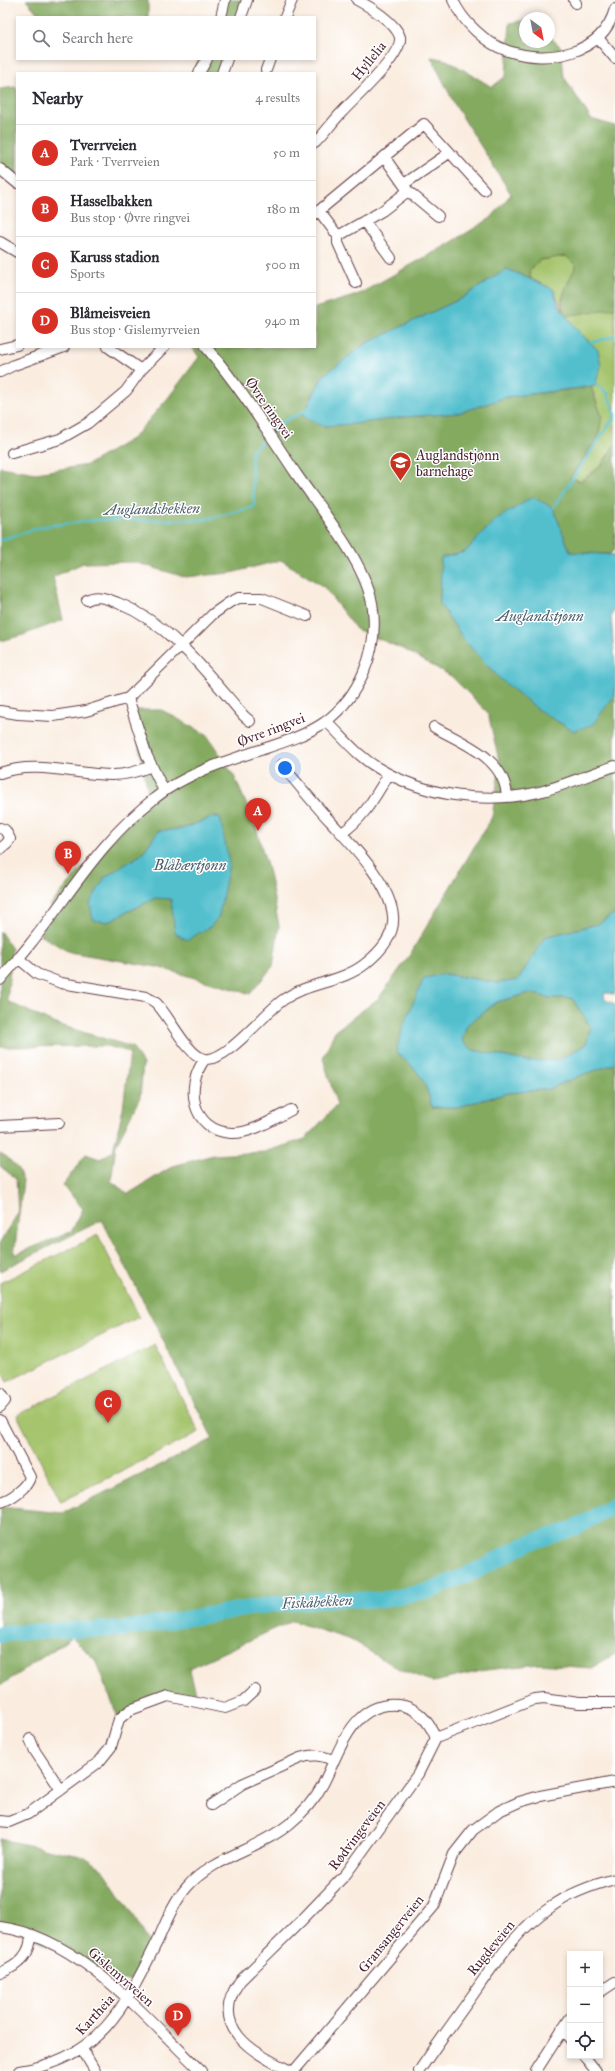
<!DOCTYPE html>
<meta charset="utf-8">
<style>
body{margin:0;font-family:"IM FELL Great Primer",serif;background:#f7f7f7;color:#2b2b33}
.controls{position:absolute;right:12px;bottom:12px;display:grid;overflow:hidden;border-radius:0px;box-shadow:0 2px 6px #0003}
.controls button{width:36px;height:36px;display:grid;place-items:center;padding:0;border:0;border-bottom:1px solid #e1e1e2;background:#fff;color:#2b2b33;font:20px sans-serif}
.compass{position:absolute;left:519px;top:12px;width:36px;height:36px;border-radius:50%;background:#fff;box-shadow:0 2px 6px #0003;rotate:148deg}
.you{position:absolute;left:285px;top:768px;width:14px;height:14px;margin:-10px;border:3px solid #fff;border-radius:50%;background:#1a73e8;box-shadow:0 0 0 6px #1a73e833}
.badge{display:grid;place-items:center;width:26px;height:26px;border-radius:50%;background:#d93025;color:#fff;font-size:13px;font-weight:700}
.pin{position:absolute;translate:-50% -33px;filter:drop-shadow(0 1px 2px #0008)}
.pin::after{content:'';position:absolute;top:21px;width:14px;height:12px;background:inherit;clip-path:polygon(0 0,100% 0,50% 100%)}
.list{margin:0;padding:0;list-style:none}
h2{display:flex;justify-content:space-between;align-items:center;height:52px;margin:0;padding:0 16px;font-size:17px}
h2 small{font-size:13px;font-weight:400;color:#7c7c81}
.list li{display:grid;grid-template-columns:26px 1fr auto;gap:12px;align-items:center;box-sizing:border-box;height:56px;padding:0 16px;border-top:1px solid #e1e1e2}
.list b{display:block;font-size:15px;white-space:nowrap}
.list p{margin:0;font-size:13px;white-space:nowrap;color:#7c7c81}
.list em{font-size:13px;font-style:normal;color:#7c7c81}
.icon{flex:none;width:22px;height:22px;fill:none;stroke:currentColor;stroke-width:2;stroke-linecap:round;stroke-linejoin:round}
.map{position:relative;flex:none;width:615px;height:2071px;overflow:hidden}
.search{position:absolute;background:#fff;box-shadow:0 2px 6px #0003;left:16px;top:16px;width:300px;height:44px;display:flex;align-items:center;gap:10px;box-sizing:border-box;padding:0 14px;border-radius:0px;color:#7c7c81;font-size:15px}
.panel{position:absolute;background:#fff;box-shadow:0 2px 6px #0003;left:16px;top:72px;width:300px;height:276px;border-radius:0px}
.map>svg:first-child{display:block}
.green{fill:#a5c46d;stroke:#78724c}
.forest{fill:#84aa60;stroke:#676446;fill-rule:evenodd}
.water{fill:#53bfcd;stroke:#4e6f7c;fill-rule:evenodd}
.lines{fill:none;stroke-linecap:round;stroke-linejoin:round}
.stream{stroke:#53bfcd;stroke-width:2.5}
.river{stroke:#53bfcd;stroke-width:16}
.minor-casing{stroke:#643e46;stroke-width:12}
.minor{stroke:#fff;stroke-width:10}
.labels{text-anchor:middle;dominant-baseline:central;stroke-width:3;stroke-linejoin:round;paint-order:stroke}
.street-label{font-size:14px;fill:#4a1f2b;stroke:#fff}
.poi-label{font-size:14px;fill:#4a1f2b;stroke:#fff;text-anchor:start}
.water-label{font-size:15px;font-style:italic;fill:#4e5f6c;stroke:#fff}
</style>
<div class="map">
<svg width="615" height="2071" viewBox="0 0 615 2071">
<rect width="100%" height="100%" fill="#fff"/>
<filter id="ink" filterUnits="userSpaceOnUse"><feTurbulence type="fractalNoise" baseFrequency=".025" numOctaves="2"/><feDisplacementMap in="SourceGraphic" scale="8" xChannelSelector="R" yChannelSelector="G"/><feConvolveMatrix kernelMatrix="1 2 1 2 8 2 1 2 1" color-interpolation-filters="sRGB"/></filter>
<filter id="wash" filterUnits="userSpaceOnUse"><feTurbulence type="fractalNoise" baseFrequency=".012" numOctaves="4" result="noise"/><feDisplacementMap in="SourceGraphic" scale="16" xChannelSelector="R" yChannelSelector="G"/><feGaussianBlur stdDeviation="0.9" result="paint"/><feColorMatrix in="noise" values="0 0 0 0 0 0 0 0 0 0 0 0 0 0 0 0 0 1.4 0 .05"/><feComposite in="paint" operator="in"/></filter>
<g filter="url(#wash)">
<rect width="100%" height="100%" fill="#faede0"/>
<path class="green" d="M 566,256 L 576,266 L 561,301 L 563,311 L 553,289 L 531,279 L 529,271 L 540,260 Z
M 608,308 L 615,308 L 615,444 L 601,466 L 581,481 L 569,478 L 598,437 L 602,417 L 591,387 L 595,386 L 598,350 L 577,330 L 566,316 Z
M 98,1235 L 139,1317 L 7,1382 L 0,1368 L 0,1283 Z
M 155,1345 L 199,1432 L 61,1502 L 17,1415 Z"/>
<path class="forest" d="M 26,0 L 148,0 L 148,17 L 41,17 Z
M 224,0 L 245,0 L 239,17 L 223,17 Z
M 525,20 L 525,42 L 549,42 L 549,36 L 561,47 L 564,77 L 591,119 L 615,126 L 615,308 L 566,316 C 556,301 569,281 576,266 L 566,256 L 540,260 L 529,271 L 531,279 L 507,269 L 462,298 L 365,344 L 323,376 L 302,416 L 323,426 L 354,424 L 405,417 L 458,413 L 507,397 L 591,387 L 602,417 L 598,437 L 570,478 L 581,481 L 601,466 L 615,444 L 615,550 L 609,554 L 570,552 L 553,508 L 495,520 L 465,552 L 441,558 L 440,604 L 465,641 L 499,678 L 615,695 L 615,688 L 615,913 L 598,924 L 545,937 L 519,980 L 498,983 L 445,974 L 396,1052 C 420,1073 424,1076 432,1107 L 457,1107 L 508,1093 L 549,1089 L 584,1074 L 615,1064 L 615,1654 L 591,1668 L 539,1664 L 486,1670 L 433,1682 L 399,1669 L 351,1640 L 292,1621 L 189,1668 L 198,1700 L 173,1698 L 143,1700 L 119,1720 L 95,1660 L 72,1637 L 0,1686 L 0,1507 L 63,1513 L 213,1439 L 102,1220 L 0,1271 L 0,1243 L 18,1213 L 16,1179 L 0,1166 L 0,1153 L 7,1157 L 18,1169 L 23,1181 L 14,1255 L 71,1232 L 83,1209 L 63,1185 L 86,1154 L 100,1159 L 113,1151 L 123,1109 L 130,1052 L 106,1046 L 0,1047 L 0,931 L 12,949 L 7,1001 L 53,1023 L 132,1047 L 143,1064 L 140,1097 L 116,1145 L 111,1181 L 128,1194 L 173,1166 L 213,1155 L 264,1152 L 305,1139 L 337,1105 L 323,1058 L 335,1031 L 379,998 L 409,956 L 492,817 L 500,765 L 488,713 L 451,676 L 405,650 L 356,629 L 324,587 L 281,560 L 231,573 L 185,577 L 134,562 L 83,563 L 53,577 L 63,620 L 23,635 L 0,641 L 0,467 L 36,473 L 87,465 L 133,438 L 168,398 L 199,357 L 192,347 L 315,347 L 315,308 L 357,295 L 447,245 L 491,218 L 511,194 L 455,105 L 431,57 L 447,60 L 492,87 L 506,76 L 510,23 Z
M 200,59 L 224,59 L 220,73 L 191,73 Z
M 15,87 L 17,89 L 17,186 L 0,171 L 0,89 Z
M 136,710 L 162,710 L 207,735 L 234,776 L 255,824 L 269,873 L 279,926 L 273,966 L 250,994 L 157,967 L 69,952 L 40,935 L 51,904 L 84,866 L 122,830 L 148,793 L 139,747 ZM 213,817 L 187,940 L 176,933 L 171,899 L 155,898 L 107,922 L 105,877 L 142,854 L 158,831 L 182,829 Z
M 530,993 L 550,998 L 572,998 L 591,1027 L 586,1044 L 559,1060 L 526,1061 L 473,1050 L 461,1041 L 467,1025 L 497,1002 Z
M 0,1839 L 85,1857 L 103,1869 L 133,1914 L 152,1948 L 133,1980 L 115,1980 L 70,1955 L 0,1923 Z"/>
<path class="water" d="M 507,269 L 553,289 L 559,306 L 577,330 L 598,350 L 601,366 L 595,386 L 507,397 L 458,413 L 405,417 L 354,424 L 323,426 L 302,416 L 323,376 L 365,344 L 462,298 Z
M 533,497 L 553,508 L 570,552 L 615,555 L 615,602 L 611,617 L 615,664 L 615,695 L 593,724 L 574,731 L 540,711 L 499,678 L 465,641 L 440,604 L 441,558 L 465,552 L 495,520 Z
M 213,817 L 220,817 L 229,863 L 219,916 L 211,926 L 187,940 L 175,933 L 171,899 L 155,898 L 107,922 L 93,920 L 90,903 L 105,877 L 142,854 L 158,831 L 182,829 Z
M 615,913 L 615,994 L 604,993 L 605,1000 L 615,1004 L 615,1064 L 584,1074 L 549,1089 L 508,1093 L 457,1107 L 432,1107 C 424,1076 420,1073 396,1052 L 403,1026 L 424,978 L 445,974 L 498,983 L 518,980 L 545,937 L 598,924 ZM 530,993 L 550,998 L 572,998 L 591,1027 L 586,1044 L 559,1060 L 526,1061 L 473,1050 L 462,1041 L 467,1025 L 497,1002 Z"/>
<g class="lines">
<path class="stream" d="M 590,343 L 615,336
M 272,432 L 282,422 L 305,411
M 553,508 L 615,416 L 608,394 L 596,383
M 0,540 L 45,526 L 96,520 L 203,520 L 254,507 L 251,452 L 268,435"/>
<path class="river" d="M 0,1634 L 57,1630 L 123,1629 L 274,1604 L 326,1599 L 380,1600 L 432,1590 L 479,1569 L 526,1544 L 575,1528 L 615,1505"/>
</g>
</g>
<g filter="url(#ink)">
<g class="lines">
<defs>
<path id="minor" d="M 453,0 C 462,21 486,44 508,51 C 548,64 602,55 615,9
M 574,0 L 576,3
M 221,17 L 225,0
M 241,17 L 247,0
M 285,17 L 292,0
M 598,38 L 615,58
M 266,70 L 270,59
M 199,73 L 207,59
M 222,73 L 227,59
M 315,143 C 325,133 333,121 343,111 C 355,98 403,55 400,37 C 396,23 369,6 357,0
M 0,169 L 17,183
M 404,184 L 449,153
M 408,191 L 438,216
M 319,211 L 338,236 L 382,211 L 408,191 L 385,158
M 315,214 L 424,124 L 484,190
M 364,221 L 391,258
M 338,236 L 338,243 L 356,283
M 0,242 L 17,252
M 108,347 L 141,370
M 0,349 L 17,345
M 0,372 L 14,365 L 64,347
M 12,453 L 60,439 L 88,423 L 126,391 L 141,370 L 164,347
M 87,600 C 97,594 108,599 118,603 C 172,625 207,673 244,716 L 250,721
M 128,698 L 147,756 L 164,791
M 0,711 L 18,714 L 53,716 L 86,711 L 128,698 L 213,614 L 230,602 L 239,598 L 262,598 L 307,616
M 326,721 C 343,737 357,756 378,768 C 426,797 489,805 543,791 C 567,784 591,774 615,766
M 434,727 C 464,744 504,757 507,796
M 0,773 C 38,760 74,775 113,775 C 127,775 139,771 152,766
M 0,828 L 5,830 L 10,839 L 7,843 L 0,849
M 342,833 C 365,817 375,796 389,774
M 18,958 L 37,974 L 61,983 L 146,997 C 149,999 153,1000 156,1003 C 169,1015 187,1056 205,1059 C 227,1062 265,1012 283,1000 C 308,982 341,983 365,964 C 379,953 395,936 393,916 C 390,883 352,845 331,822 C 314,804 298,784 282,765
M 0,980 C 10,968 21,956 31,943 C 73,890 100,841 155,798 C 183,775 223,762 257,751 C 281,743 305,736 325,722 C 359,697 378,652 373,610 C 369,567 322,511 297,475 C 268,432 240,387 206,347
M 205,1059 C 184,1086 192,1131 231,1133 C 251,1134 274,1119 291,1110
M 0,1126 L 59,1123
M 0,1393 L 5,1401 L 0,1407
M 0,1420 L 30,1477 C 28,1487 10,1500 0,1502
M 30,1739 L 35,1751 L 61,1790
M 211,1805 L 242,1784 L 300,1758 C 312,1754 321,1755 333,1760
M 0,1821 L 9,1822 L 28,1814 L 99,1762 L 111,1747 L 119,1719 L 130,1710 L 168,1696 L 225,1708 L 243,1701 L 255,1690
M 0,1927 C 80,1937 146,2018 201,2071
M 0,1973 C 18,1966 31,1955 31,1935
M 600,1992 L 615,1982
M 562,2029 L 570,2039
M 82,2049 L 95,2071
M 584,2056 L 596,2071
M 19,2071 C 100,2059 125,2007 158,1940 C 166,1922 174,1902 187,1887 C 214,1856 257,1850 288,1825 C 302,1814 315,1799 323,1784 C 340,1751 353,1700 399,1705 C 418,1707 429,1722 436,1738
M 291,2071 C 253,2054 207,2026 240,1981 L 300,1922 L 346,1874 L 418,1774 L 436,1738 L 535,1699 L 544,1698 L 579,1703 L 615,1703
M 294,2071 L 434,1906 L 454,1854 L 473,1830 L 499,1811 L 519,1802 L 540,1796 L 615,1782
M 419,2071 C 436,2046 454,2021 472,1996 C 495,1963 517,1929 551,1907 C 570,1893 592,1885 615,1879
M 536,2071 L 570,2018"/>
</defs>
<use href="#minor" class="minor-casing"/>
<use href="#minor" class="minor"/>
</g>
</g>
<defs>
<symbol id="school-pin" viewBox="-11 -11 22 30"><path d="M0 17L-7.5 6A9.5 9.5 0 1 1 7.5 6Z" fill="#c8321e" stroke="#fff"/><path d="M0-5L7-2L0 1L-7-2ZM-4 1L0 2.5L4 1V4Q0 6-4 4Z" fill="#fff"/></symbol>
</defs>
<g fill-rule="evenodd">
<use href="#school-pin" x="388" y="450" width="25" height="34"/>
</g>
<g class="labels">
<g class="street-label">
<text transform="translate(369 61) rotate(-51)">Hyllelia</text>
<text transform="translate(269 408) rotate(55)">Øvre ringvei</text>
<text transform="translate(271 730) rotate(-21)">Øvre ringvei</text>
<text transform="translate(357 1835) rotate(-53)">Rødvingeveien</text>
<text transform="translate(391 1934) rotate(-51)">Gransangerveien</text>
<text transform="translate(491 1948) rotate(-51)">Rugdeveien</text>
<text transform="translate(121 1977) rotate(41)">Gislemyrveien</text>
<text transform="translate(95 2015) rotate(-48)">Kartheia</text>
</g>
<g class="poi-label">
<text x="416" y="455">Auglandstjønn<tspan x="416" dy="16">barnehage</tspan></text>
</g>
<g class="water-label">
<text transform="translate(152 509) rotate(-1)">Auglandsbekken</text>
<text x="540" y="616">Auglandstjønn</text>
<text x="190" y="865">Blåbærtjønn</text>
<text transform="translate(317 1602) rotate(-3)">Fiskåbekken</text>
</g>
</g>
</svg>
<div class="controls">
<button>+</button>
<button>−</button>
<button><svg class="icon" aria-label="locate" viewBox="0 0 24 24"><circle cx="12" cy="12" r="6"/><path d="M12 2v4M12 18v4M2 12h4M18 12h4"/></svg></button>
</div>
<svg class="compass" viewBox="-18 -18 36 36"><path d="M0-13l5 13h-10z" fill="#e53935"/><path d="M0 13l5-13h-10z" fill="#7c7c81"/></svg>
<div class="you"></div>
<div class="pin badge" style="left:258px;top:831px">A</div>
<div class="pin badge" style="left:68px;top:874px">B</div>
<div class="pin badge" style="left:108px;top:1423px">C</div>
<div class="pin badge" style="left:178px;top:2036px">D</div>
<div class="search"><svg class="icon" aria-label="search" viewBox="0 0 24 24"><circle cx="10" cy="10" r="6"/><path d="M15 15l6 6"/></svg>Search here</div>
<section class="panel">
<h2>Nearby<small>4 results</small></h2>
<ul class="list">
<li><span class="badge">A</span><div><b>Tverrveien</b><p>Park · Tverrveien</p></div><em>50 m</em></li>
<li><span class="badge">B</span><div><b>Hasselbakken</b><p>Bus stop · Øvre ringvei</p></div><em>180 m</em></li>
<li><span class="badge">C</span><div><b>Karuss stadion</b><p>Sports</p></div><em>500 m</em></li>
<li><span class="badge">D</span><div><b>Blåmeisveien</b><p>Bus stop · Gislemyrveien</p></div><em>940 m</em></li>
</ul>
</section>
</div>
